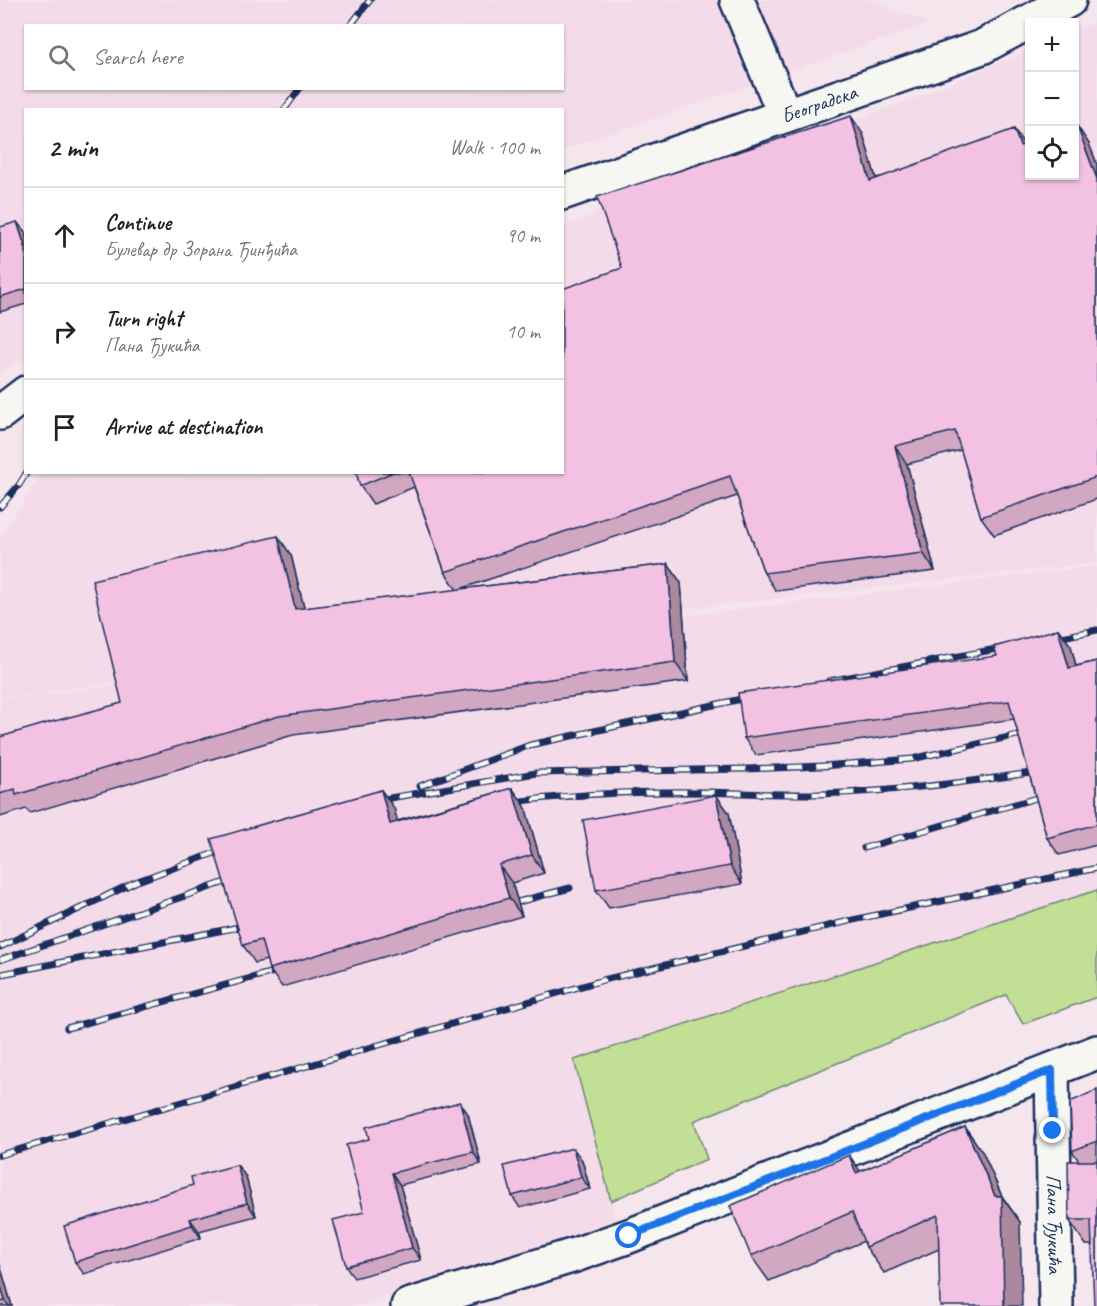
<!DOCTYPE html>
<meta charset="utf-8">
<style>
body{margin:0;font-family:Caveat,sans-serif;background:#f6f6f6;color:#222}
.controls{position:absolute;right:18px;top:18px;display:grid;overflow:hidden;border-radius:0px;box-shadow:0 2px 4px #0004}
.controls button{width:54px;height:54px;display:grid;place-items:center;padding:0;border:0;border-bottom:2px solid #e0e0e0;background:#fff;color:#222;font:30px sans-serif}
.stop{position:absolute;width:18px;height:18px;margin:-14px;border:4px solid #1a73e8;border-radius:50%;background:#fff}
.stop.end{background:#1a73e8;border-color:#fff;box-shadow:0 2px 6px #0008}
.list{margin:0;padding:0;list-style:none}
h2{display:flex;justify-content:space-between;align-items:center;height:78px;margin:0;padding:0 24px;font-size:26px}
h2 small{font-size:20px;font-weight:400;color:#767676}
.list li{display:grid;grid-template-columns:39px 1fr auto;gap:18px;align-items:center;box-sizing:border-box;height:96px;padding:0 24px;border-top:2px solid #e0e0e0}
.list b{display:block;font-size:22px;white-space:nowrap}
.list p{margin:0;font-size:20px;white-space:nowrap;color:#767676}
.list em{font-size:20px;font-style:normal;color:#767676}
.icon{flex:none;width:33px;height:33px;fill:none;stroke:currentColor;stroke-width:2;stroke-linecap:round;stroke-linejoin:round}
.map{position:relative;flex:none;width:1097px;height:1306px;overflow:hidden}
.search{position:absolute;background:#fff;box-shadow:0 2px 4px #0004;left:24px;top:24px;width:540px;height:66px;display:flex;align-items:center;gap:15px;box-sizing:border-box;padding:0 21px;border-radius:0px;color:#767676;font-size:22px}
.panel{position:absolute;background:#fff;box-shadow:0 2px 4px #0004;left:24px;top:108px;width:540px;height:366px;border-radius:0px}
.map>svg:first-child{display:block}
.built{fill:#f4dbea;fill-rule:evenodd}
.green{fill:#c3de95;stroke:#6f867a;stroke-width:1.5}
.lines{fill:none;stroke-linecap:round;stroke-linejoin:round}
.street-casing{stroke:#1b2f5e;stroke-width:38}
.street{stroke:#f6f6f2;stroke-width:33}
.rail-casing{stroke:#1b2f5e;stroke-width:7}
.rail{stroke:#f6f6f2;stroke-width:4.5;stroke-dasharray:14;stroke-linecap:butt}
.wall{fill:#d1a7c2;stroke:#1b2f5e;stroke-width:1.5}
.shaded-wall{fill:#aa889e;stroke:#1b2f5e;stroke-width:1.5}
.building{fill:#f3c2e2;stroke:#1b2f5e;stroke-width:1.5}
.route{stroke:#1a73e8;stroke-width:8}
.labels{text-anchor:middle;dominant-baseline:central;stroke-width:6;stroke-linejoin:round;paint-order:stroke}
.street-label{font-size:21px;fill:#1b2f5e;stroke:#f6f6f2}
</style>
<div class="map">
<svg width="1097" height="1306" viewBox="0 0 1097 1306">
<rect width="100%" height="100%" fill="#f5e6ed"/>
<filter id="ink" filterUnits="userSpaceOnUse"><feTurbulence type="fractalNoise" baseFrequency=".0167" numOctaves="2"/><feDisplacementMap in="SourceGraphic" scale="12" xChannelSelector="R" yChannelSelector="G"/><feConvolveMatrix kernelMatrix="1 2 1 2 8 2 1 2 1" color-interpolation-filters="sRGB"/></filter>
<g filter="url(#ink)">
<path class="built" d="M 0,0 L 869,0 L 930,23 L 563,150 L 562,110 L 26,110 L 25,359 L 0,373 ZM 26,26 L 562,26 L 562,88 L 26,88 Z
M 1097,21 L 1097,563 L 700,607 L 0,698 L 0,538 L 42,473 L 562,472 L 563,226 L 918,97 L 1029,50 L 1030,176 L 1074,176 L 1075,31 Z
M 1097,566 L 1097,890 L 575,1060 L 618,1227 L 359,1306 L 0,1306 L 0,699 Z"/>
<path class="green" d="M 1097,890 L 1097,997 L 1023,1024 L 1006,995 L 694,1121 L 707,1159 L 611,1201 L 574,1060 Z"/>
<g class="lines">
<defs>
<g id="street">
<path d="M 737,0 L 785,115"/>
<path id="s1" d="M 562,193 L 982,47 L 1069,0"/>
<path d="M 0,413 L 26,393"/>
<path id="s2" d="M 1052,1070 L 1056,1306"/>
<path d="M 408,1306 L 575,1255 L 629,1236 L 1097,1052"/>
</g>
</defs>
<use href="#street" class="street-casing"/>
<use href="#street" class="street"/>
<defs>
<path id="rail" d="M 350,26 L 370,0
M 284,110 L 300,88
M 0,507 L 19,485 L 27,472
M 1047,640 L 1097,630
M 829,681 L 1012,646
M 420,786 L 530,745 L 755,696
M 371,803 L 390,798 L 536,773 L 746,769 L 822,766 L 912,759 L 1026,733
M 505,803 C 558,796 609,792 663,792 C 715,791 767,795 818,794 C 890,792 960,783 1031,773
M 864,848 L 1043,796
M 518,902 L 570,888
M 0,947 L 135,882 L 231,847
M 0,960 L 231,880
M 2,974 L 244,926
M 67,1028 L 277,971
M 0,1155 L 603,980 L 853,920 L 1097,868"/>
</defs>
<use href="#rail" class="rail-casing"/>
<use href="#rail" class="rail"/>
</g>
<path class="wall" d="M 1077,126 L 1089,144 L 1097,164 L 1097,499 L 994,535 L 981,517 L 961,450 L 907,464 L 935,571 L 776,591 L 764,573 L 737,496 L 460,589 L 668,564 L 681,583 L 688,681 L 293,735 L 30,813 L 26,809 L 0,817 L 0,737 L 122,703 L 291,555 L 304,608 L 457,590 L 445,572 L 414,487 L 373,504 L 360,486 L 356,472 L 562,472 L 622,268 L 863,134 L 876,178 L 1024,144 Z
M 0,227 L 26,233 L 26,304 L 0,312 Z
M 1058,629 L 1071,646 L 1076,666 L 1097,661 L 1097,845 L 1059,855 L 1047,838 L 1014,719 L 756,755 L 744,738 L 997,656 Z
M 512,788 L 525,806 L 544,873 L 512,883 L 522,916 L 282,987 L 269,969 L 267,960 L 255,963 L 243,945 L 381,790 L 394,808 L 397,821 Z
M 716,795 L 729,813 L 742,884 L 609,908 L 596,890 Z
M 1097,1090 L 1097,1306 L 1092,1245 L 1086,1245 L 1069,1220 L 1079,1161 L 1072,1151 Z
M 460,1102 L 468,1114 L 481,1164 L 400,1185 L 421,1260 L 354,1278 L 346,1266 L 364,1212 L 369,1139 Z
M 965,1127 L 983,1153 L 1002,1196 L 1020,1222 L 939,1249 L 884,1273 L 866,1247 L 864,1241 L 769,1281 L 751,1256 L 860,1172 Z
M 582,1160 L 590,1189 L 520,1208 L 512,1196 Z
M 237,1165 L 246,1177 L 256,1216 L 199,1231 L 201,1238 L 84,1274 L 75,1262 L 193,1185 Z
M 0,1265 L 12,1306 L 0,1306 Z"/>
<path class="shaded-wall" d="M 851,116 L 863,134 L 882,199 L 870,181 Z
M 1077,126 L 1089,144 L 1097,164 L 1097,179 Z
M 1014,129 L 1026,147 L 1020,146 Z
M 17,222 L 26,233 L 26,249 Z
M 895,446 L 907,464 L 935,571 L 923,553 Z
M 278,536 L 291,555 L 309,628 L 295,609 Z
M 668,564 L 681,583 L 688,681 L 675,662 Z
M 1058,629 L 1071,646 L 1081,686 L 1069,668 Z
M 512,788 L 525,806 L 544,873 L 532,855 Z
M 381,790 L 394,808 L 403,842 L 390,824 Z
M 716,795 L 729,813 L 742,884 L 730,866 Z
M 499,865 L 512,883 L 522,916 L 509,898 Z
M 460,1102 L 468,1114 L 481,1164 L 473,1152 Z
M 965,1127 L 983,1153 L 1002,1197 L 1020,1222 L 1022,1306 L 1004,1306 L 995,1196 Z
M 573,1148 L 582,1160 L 590,1189 L 581,1177 Z
M 849,1155 L 867,1181 L 856,1173 Z
M 237,1165 L 246,1177 L 256,1216 L 247,1203 Z
M 392,1173 L 400,1185 L 421,1260 L 412,1248 Z
M 190,1219 L 199,1231 L 201,1238 L 192,1225 Z
M 0,1265 L 12,1306 L 9,1306 L 5,1301 L 0,1283 Z"/>
<path class="building" d="M 851,116 L 870,181 L 1014,129 L 1020,146 L 1029,143 L 1029,176 L 1074,176 L 1074,126 L 1077,126 L 1097,179 L 1097,477 L 981,517 L 955,431 L 895,446 L 923,553 L 764,573 L 730,476 L 445,572 L 409,472 L 562,472 L 562,289 L 622,268 L 597,197 Z
M 17,222 L 26,249 L 26,289 L 0,297 L 0,227 Z
M 356,472 L 393,472 L 360,486 Z
M 278,536 L 295,609 L 668,564 L 675,662 L 279,716 L 16,795 L 15,789 L 0,794 L 0,737 L 51,722 L 122,703 L 92,580 Z
M 1058,629 L 1069,668 L 1097,661 L 1097,824 L 1047,838 L 1009,701 L 744,738 L 738,693 L 997,656 L 994,647 Z
M 512,788 L 532,855 L 499,865 L 509,898 L 269,969 L 261,940 L 243,945 L 211,839 L 381,790 L 390,824 Z
M 716,795 L 730,866 L 596,890 L 583,820 Z
M 1097,1090 L 1097,1141 L 1072,1151 L 1070,1102 Z
M 460,1102 L 473,1152 L 392,1173 L 412,1248 L 346,1266 L 333,1220 L 364,1212 L 346,1145 L 369,1139 L 366,1127 Z
M 965,1127 L 995,1196 L 1002,1196 L 1004,1306 L 940,1306 L 938,1215 L 866,1247 L 852,1212 L 751,1256 L 730,1206 L 849,1155 L 856,1173 Z
M 573,1148 L 581,1177 L 512,1196 L 504,1166 Z
M 1068,1161 L 1097,1161 L 1097,1306 L 1094,1306 L 1091,1220 L 1069,1220 Z
M 237,1165 L 247,1203 L 190,1219 L 192,1225 L 75,1262 L 64,1226 L 193,1185 L 191,1177 Z
M 0,1283 L 5,1301 L 0,1302 Z"/>
</g>
<g class="lines" filter="url(#ink)">
<path class="route" d="M 629,1236 L 1052,1070 L 1053,1131"/>
</g>
<g class="labels">
<g class="street-label">
<text stroke="none"><textPath href="#s1" startOffset="272">Београдска</textPath></text>
<text stroke="none"><textPath href="#s2" startOffset="154">Пана Ђукића</textPath></text>
</g>
</g>
</svg>
<div class="controls">
<button>+</button>
<button>−</button>
<button><svg class="icon" aria-label="locate" viewBox="0 0 24 24"><circle cx="12" cy="12" r="6"/><path d="M12 2v4M12 18v4M2 12h4M18 12h4"/></svg></button>
</div>
<div class="stop" style="left:629px;top:1236px"></div>
<div class="stop end" style="left:1053px;top:1131px"></div>
<div class="search"><svg class="icon" aria-label="search" viewBox="0 0 24 24"><circle cx="10" cy="10" r="6"/><path d="M15 15l6 6"/></svg>Search here</div>
<section class="panel">
<h2>2 min<small>Walk · 100 m</small></h2>
<ul class="list">
<li><svg class="icon" aria-label="ahead" viewBox="0 0 24 24"><path d="M12 20V5M6 11l6-6 6 6"/></svg><div><b>Continue</b><p>Булевар др Зорана Ђинђића</p></div><em>90 m</em></li>
<li><svg class="icon" aria-label="right" viewBox="0 0 24 24"><path d="M7 20v-9h11M14 6l5 5-5 5"/></svg><div><b>Turn right</b><p>Пана Ђукића</p></div><em>10 m</em></li>
<li><svg class="icon" aria-label="arrive" viewBox="0 0 24 24"><path d="M6 21V4h12l-3 4 3 4H6"/></svg><div><b>Arrive at destination</b></div></li>
</ul>
</section>
</div>
